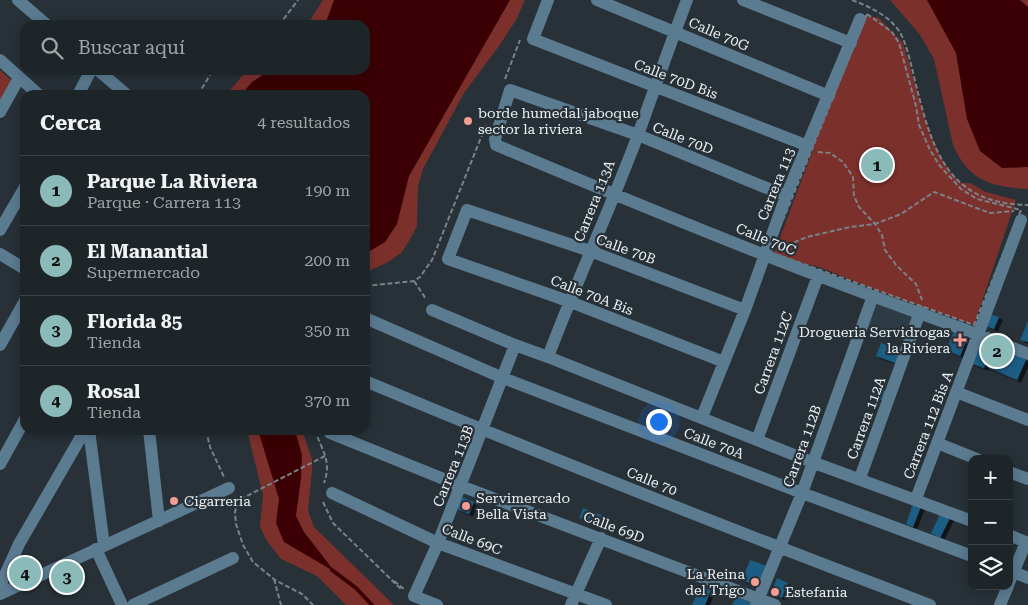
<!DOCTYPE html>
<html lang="es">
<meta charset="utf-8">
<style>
body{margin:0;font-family:"Roboto Serif",serif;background:#2a3135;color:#f1f3f6}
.controls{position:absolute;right:15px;bottom:15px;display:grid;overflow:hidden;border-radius:10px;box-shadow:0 2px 12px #0003}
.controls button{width:45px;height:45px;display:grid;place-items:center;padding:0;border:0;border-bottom:1px solid #3b4246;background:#1d2529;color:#f1f3f6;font:25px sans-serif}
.you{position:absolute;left:658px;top:421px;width:18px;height:18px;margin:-12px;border:4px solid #fff;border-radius:50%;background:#1a73e8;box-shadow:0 0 0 8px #1a73e833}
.badge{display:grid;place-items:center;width:32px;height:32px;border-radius:50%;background:#8bbbb9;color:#111;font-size:16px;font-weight:700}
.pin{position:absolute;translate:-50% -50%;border:2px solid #fff;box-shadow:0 1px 5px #0006}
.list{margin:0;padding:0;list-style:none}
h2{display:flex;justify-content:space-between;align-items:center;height:65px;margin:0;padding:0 20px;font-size:21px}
h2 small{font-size:16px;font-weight:400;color:#a0a5a8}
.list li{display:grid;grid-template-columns:32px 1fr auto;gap:15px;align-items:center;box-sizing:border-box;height:70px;padding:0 20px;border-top:1px solid #3b4246}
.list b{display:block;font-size:19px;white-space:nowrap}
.list p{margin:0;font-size:16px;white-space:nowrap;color:#a0a5a8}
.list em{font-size:16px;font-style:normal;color:#a0a5a8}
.icon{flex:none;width:28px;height:28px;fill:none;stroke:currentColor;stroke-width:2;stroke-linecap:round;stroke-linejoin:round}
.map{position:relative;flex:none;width:1028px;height:605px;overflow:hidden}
.search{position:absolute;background:#1d2529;box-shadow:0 2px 12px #0003;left:20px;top:20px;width:350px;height:55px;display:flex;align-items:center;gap:12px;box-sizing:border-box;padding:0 18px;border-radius:15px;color:#a0a5a8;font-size:19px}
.panel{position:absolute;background:#1d2529;box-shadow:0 2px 12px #0003;left:20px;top:90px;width:350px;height:345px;border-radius:15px}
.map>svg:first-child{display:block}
.built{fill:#2c3b46}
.green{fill:#7c302c}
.water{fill:#3a0003}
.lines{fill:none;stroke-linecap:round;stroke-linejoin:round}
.stream{stroke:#3a0003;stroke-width:4}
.building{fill:#1c5d83;filter:url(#shadow)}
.path{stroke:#798287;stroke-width:2;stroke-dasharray:5 2.5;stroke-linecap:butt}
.minor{stroke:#5b7b91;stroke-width:12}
.poi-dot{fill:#f59c94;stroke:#273137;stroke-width:2}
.labels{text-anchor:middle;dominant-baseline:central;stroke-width:4.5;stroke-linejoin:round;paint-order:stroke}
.street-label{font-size:14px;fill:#eaf0f4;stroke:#273137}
.poi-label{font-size:14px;fill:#eaf0f4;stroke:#273137;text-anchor:start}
</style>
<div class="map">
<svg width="1028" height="605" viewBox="0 0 1028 605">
<defs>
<filter id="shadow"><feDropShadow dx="4" dy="2.5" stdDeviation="0" flood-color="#0009"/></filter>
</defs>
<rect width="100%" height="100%" fill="#273137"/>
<path class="built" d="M 878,302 L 915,317 L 905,342 L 868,327 Z"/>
<path class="green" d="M 323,0 L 525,0 L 516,20 L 499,46 L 464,93 L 423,169 L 418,186 L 417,226 L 409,241 L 402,252 L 390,261 L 365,273 L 365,95 L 226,95 L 247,70 L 365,70 L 365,25 L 307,25 Z
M 890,0 L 1028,0 L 1028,189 C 991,187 969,181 953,145 L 934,59 L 920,35 Z
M 867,14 L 872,17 L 878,17 L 903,43 L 929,131 L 941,158 L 951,173 L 961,183 L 970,183 L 986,192 L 1016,200 L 974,325 L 891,296 L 819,267 L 764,254 L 775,251 L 814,147 L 813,147 Z
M 0,70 L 13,82 L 0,106 Z
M 247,430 L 302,430 L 312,459 L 312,471 L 308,511 L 314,527 L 394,605 L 346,605 L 317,576 L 281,559 L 267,541 L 260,527 L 263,495 Z"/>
<path class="water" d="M 334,0 L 510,0 L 409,176 L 397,224 L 385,242 L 365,254 L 365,95 L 241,95 L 252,82 L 270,70 L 365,70 L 365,25 L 325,25 Z
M 927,0 L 1020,0 L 1028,7 L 1028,167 L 1002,168 L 980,151 L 967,119 L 956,53 Z
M 258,430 L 295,430 L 302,455 L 301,478 L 296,516 L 304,532 L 335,572 L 284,542 L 276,523 L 279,499 Z"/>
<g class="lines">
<path class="stream" d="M 332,570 L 356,588 L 372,605"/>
</g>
<path class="building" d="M 990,314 L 999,317 L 994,329 L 986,326 Z
M 1028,321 L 1028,342 L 1020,340 Z
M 954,331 L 968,337 L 960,356 L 946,350 Z
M 980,340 L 994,346 L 984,368 L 970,363 Z
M 881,343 L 903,351 L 898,364 L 876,356 Z
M 996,346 L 1026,360 L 1017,380 L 987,367 Z
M 875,386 L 887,391 L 883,401 L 871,396 Z
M 462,497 L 474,502 L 469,514 L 457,509 Z
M 914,501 L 922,504 L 913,527 L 906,524 Z
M 583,508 L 605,516 L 601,526 L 579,518 Z
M 941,512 L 951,516 L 940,538 L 931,533 Z
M 750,560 L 767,566 L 759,587 L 742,580 Z
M 777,578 L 788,583 L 782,598 L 771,593 Z
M 701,586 L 711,590 L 705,605 L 692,605 Z
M 736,597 L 752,603 L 752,605 L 732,605 Z"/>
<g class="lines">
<path class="path" d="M 852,0 C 870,7 888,15 899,31 C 906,41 912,68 915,81 C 932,148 946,204 1028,205
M 867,14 L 892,32 L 899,43 L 916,106 L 919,125 L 930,150 L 940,166 L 961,189 L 977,199 L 1021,210 L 974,325 L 770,252 Z
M 279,25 L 298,0
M 505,79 L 520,40
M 198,95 L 213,70
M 818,152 L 830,153 L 843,162 L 853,177 L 854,196 L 859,207 L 875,224 L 882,235 L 885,250 L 896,265 L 916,284 L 922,300
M 780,248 L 807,237 L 850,227 L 875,224 L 901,214 L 934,192 L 990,213 L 1014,211
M 414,281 L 426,299
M 365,286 L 414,281 L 420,277 L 432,260 L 486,125
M 206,430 L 210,447 L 224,477
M 315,430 C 322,451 332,461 324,483
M 235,498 L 237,501 L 325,456
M 237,501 L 235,513 L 236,524 L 243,545 L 253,562 L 275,580 L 302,594 L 313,605
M 323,502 L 333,523 L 402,590
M 274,579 L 281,605
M 394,581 L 404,589"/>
<path class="minor" d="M 18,0 L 47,25
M 548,0 L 533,39 L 808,146
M 597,0 L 829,96
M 743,0 L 851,43
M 0,60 L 39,95
M 98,70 L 127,95
M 78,95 L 91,70
M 0,112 L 19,78
M 786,196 L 638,135 L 510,90 L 495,139 L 496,145 C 603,190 711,235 819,276 C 888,303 959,326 1028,354
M 0,230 L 25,187
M 0,254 L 25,269
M 432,310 L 515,345 L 548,357 L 812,462 L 972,521
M 365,318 L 503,378 L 802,493 L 972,556
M 0,345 L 25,301
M 548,357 C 576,282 610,210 638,135 C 654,90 670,45 687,0
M 724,362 L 568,301 L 448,259 L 467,210 L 590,251 L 745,310
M 365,381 C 552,459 740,533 930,605
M 956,392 L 1028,420
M 702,417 L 745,310 L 786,196 L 860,19
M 89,430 L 104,546
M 149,430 L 159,521
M 330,433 L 461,486 L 775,605
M 757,440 L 818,276
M 937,443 L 977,459
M 0,464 L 25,419
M 1009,472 L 1028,479
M 860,478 L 920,312
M 332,493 L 438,543 L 606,605
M 916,499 L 1021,220
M 1009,535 L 1028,543
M 96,549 L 122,605
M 1009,570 L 1028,578
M 1009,583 L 1026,542
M 0,586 L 19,544 L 85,430
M 0,594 L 229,488
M 133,605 L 233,558
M 437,605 L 414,596 L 438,543 L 515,345
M 571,605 L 601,538
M 756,605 L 802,493 L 873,296
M 1000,605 L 1008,586"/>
</g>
<g class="poi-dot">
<circle cx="468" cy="121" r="5"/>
<path d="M957.5 332.5h5v5h5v5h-5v5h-5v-5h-5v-5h5z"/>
<circle cx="174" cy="501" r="5"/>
<circle cx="466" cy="506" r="5"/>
<circle cx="755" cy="582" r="5"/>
<circle cx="775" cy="592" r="5"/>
</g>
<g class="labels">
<g class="street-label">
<text transform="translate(719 34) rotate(23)">Calle 70G</text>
<text transform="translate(676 79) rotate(21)">Calle 70D Bis</text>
<text transform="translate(683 138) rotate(22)">Calle 70D</text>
<text transform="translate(776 184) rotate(-68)">Carrera 113</text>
<text transform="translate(594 201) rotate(-68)">Carrera 113A</text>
<text transform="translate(766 239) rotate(22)">Calle 70C</text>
<text transform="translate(626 249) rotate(20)">Calle 70B</text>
<text transform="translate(592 295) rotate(21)">Calle 70A Bis</text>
<text transform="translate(773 353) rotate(-70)">Carrera 112C</text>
<text transform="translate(866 418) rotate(-70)">Carrera 112A</text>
<text transform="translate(928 425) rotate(-69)">Carrera 112 Bis A</text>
<text transform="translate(714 443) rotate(21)">Calle 70A</text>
<text transform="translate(802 446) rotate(-70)">Carrera 112B</text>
<text transform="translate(453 466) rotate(-68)">Carrera 113B</text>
<text transform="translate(652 481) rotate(22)">Calle 70</text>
<text transform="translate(614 527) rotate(21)">Calle 69D</text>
<text transform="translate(472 539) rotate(21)">Calle 69C</text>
</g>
<g class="poi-label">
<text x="478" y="113">borde humedal jaboque<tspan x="478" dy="16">sector la riviera</tspan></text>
<text x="950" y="332" text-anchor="end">Drogueria Servidrogas<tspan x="950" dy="16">la Riviera</tspan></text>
<text x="476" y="498">Servimercado<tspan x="476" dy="16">Bella Vista</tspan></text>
<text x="184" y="501">Cigarreria</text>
<text x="745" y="574" text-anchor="end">La Reina<tspan x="745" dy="16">del Trigo</tspan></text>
<text x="785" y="592">Estefania</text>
</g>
</g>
</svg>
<div class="controls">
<button>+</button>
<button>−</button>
<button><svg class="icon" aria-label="layers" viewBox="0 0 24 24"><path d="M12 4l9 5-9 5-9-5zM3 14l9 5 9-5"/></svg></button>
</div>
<div class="you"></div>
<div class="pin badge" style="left:877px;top:165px">1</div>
<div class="pin badge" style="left:997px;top:351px">2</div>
<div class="pin badge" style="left:67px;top:577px">3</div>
<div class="pin badge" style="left:25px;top:573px">4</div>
<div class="search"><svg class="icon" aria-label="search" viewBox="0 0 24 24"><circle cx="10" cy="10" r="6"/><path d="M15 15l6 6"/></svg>Buscar aquí</div>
<section class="panel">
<h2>Cerca<small>4 resultados</small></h2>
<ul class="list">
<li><span class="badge">1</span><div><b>Parque La Riviera</b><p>Parque · Carrera 113</p></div><em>190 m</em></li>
<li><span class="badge">2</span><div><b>El Manantial</b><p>Supermercado</p></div><em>200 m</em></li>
<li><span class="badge">3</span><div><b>Florida 85</b><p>Tienda</p></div><em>350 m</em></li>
<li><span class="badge">4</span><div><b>Rosal</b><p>Tienda</p></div><em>370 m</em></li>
</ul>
</section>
</div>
